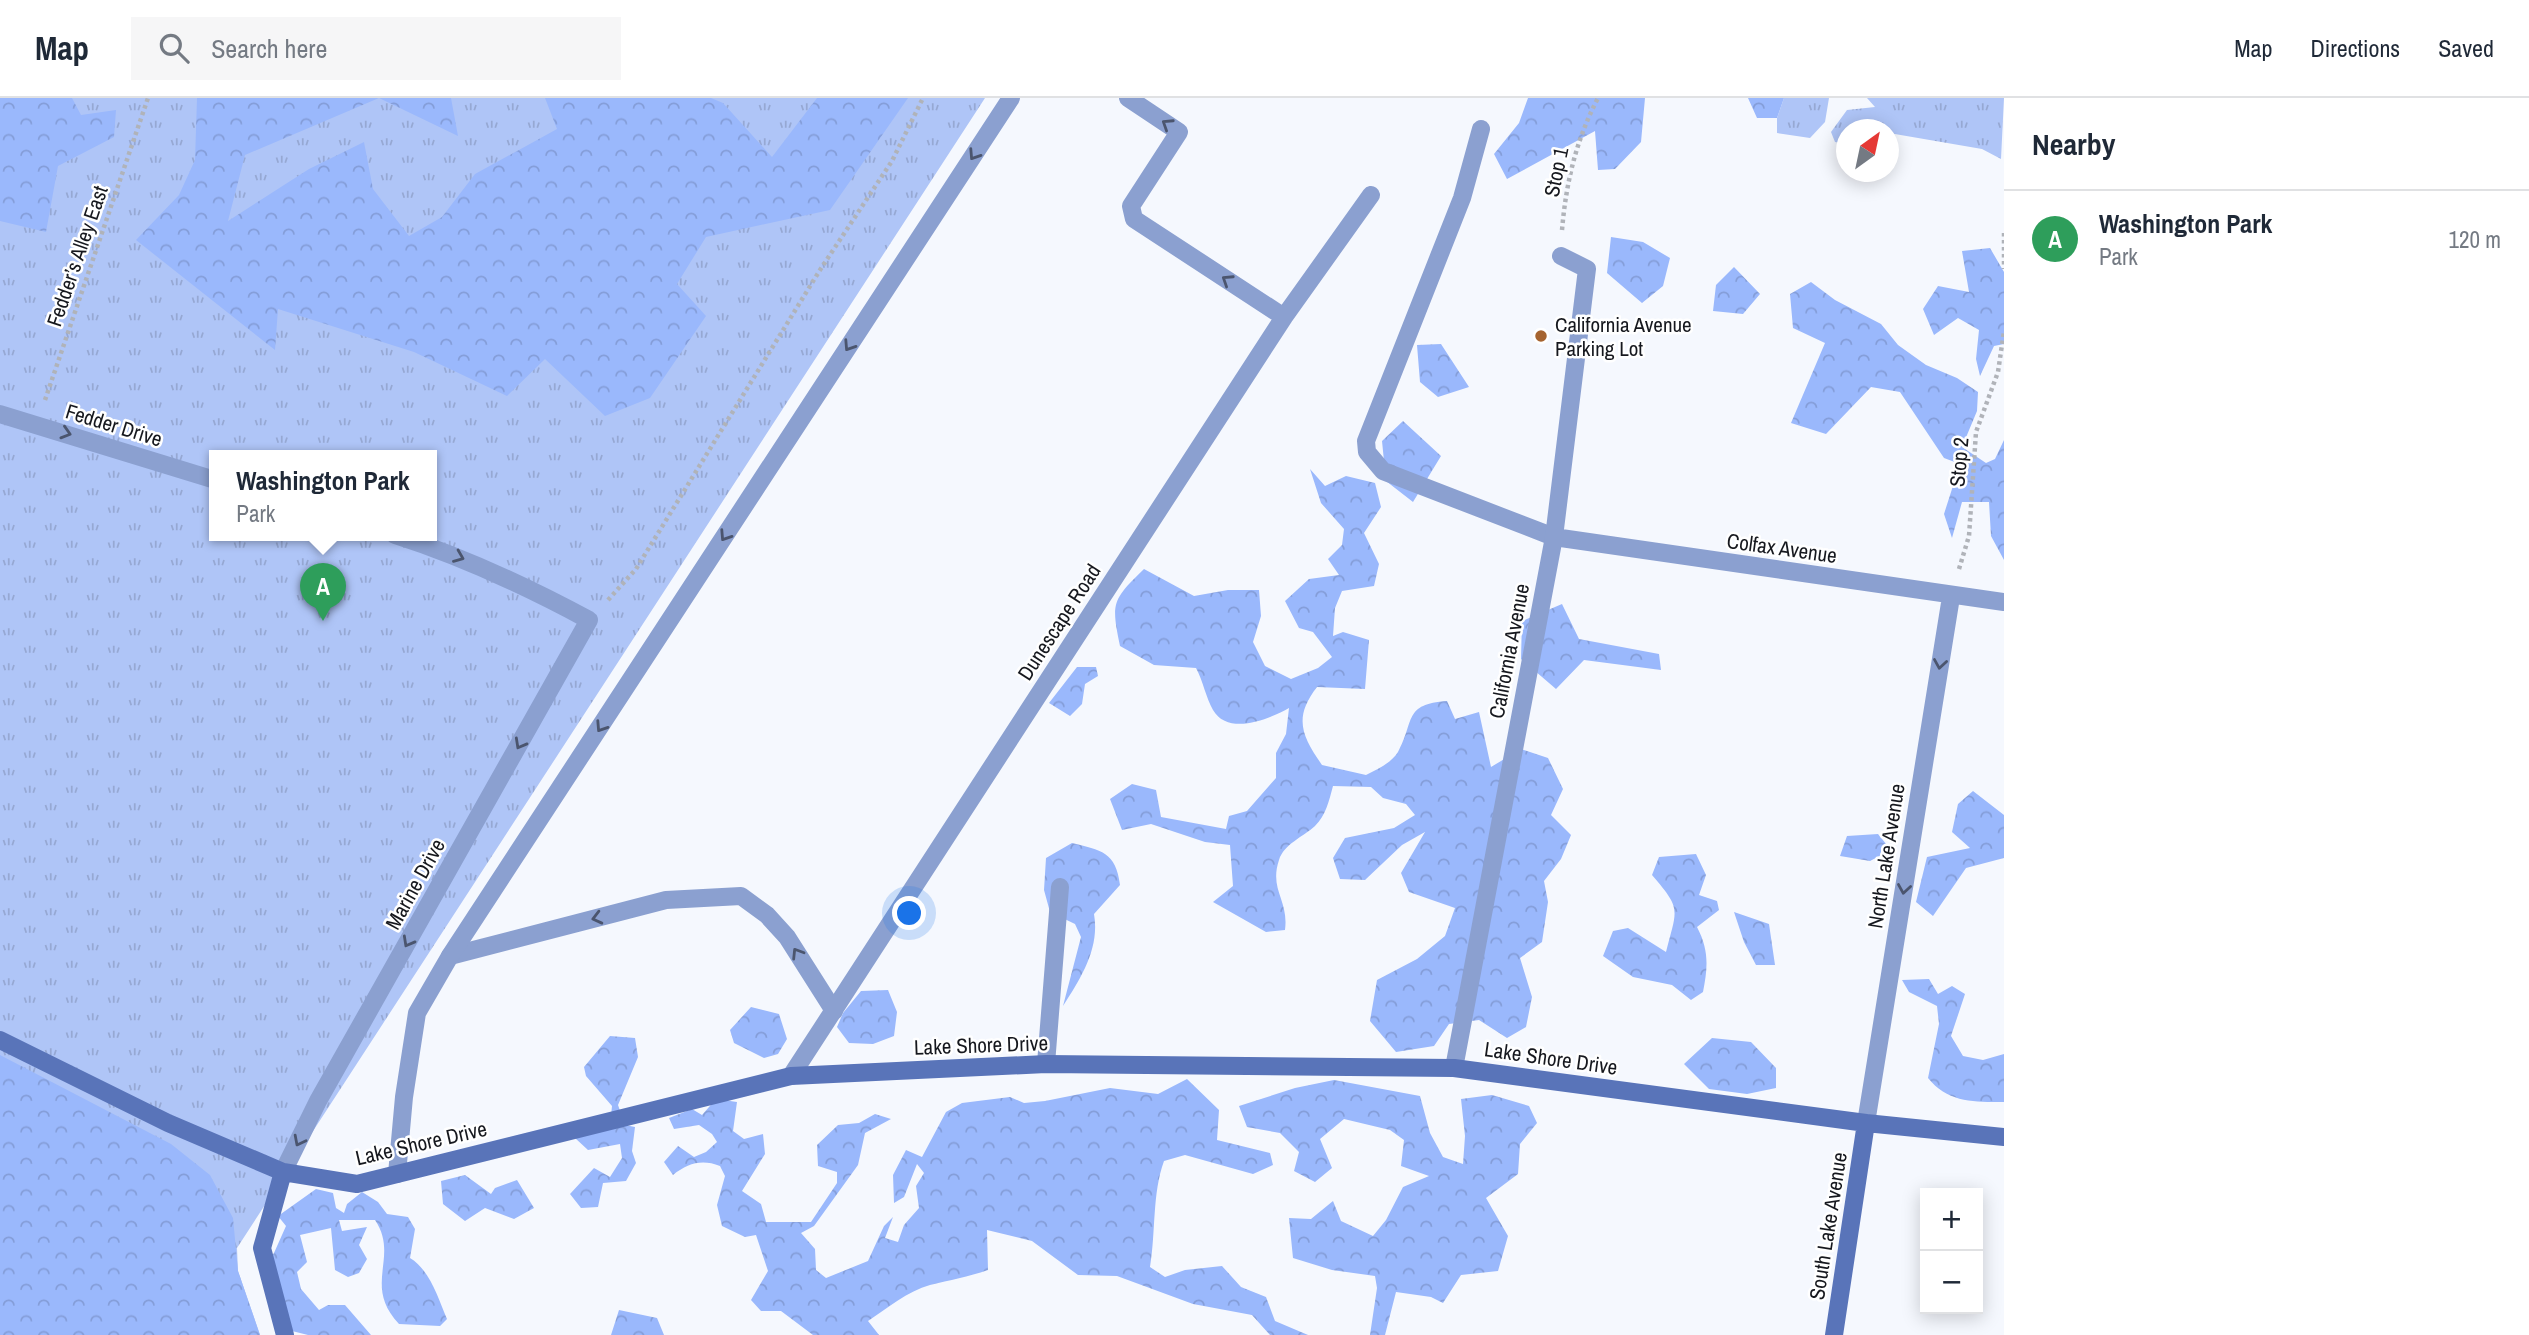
<!DOCTYPE html>
<meta charset="utf-8">
<style>
body{margin:0;font-family:"Archivo Narrow",sans-serif;background:#f6f6f7;color:#1f2937}
.controls{position:absolute;right:21px;bottom:21px;display:grid;overflow:hidden;border-radius:0px;box-shadow:0 4px 18px #0003}
.controls button{width:63px;height:63px;display:grid;place-items:center;padding:0;border:0;border-bottom:2px solid #e0e1e3;background:#fff;color:#1f2937;font:35px sans-serif}
.compass{position:absolute;left:1836px;top:21px;width:63px;height:63px;border-radius:50%;background:#fff;box-shadow:0 4px 18px #0003;rotate:33deg}
.you{position:absolute;left:910px;top:816px;width:24px;height:24px;margin:-18px;border:5px solid #fff;border-radius:50%;background:#1a73e8;box-shadow:0 0 0 10px #1a73e833}
.badge{display:grid;place-items:center;width:46px;height:46px;border-radius:50%;background:#a5632f;color:#fff;font-size:23px;font-weight:700}
.pin{position:absolute;translate:-50% -58px;filter:drop-shadow(0 2px 4px #0008)}
.pin::after{content:'';position:absolute;top:37px;width:24px;height:21px;background:inherit;clip-path:polygon(0 0,100% 0,50% 100%)}
.popup{position:absolute;left:209px;top:352px;width:228px;height:91px;box-sizing:border-box;display:grid;place-content:center;border-radius:0px;background:#fff;filter:drop-shadow(0 2px 5px #0005);font-size:23px;white-space:nowrap;color:#747a83}
.popup b{font-size:26px;color:#1f2937}
.popup::after{content:'';position:absolute;left:50%;top:100%;margin-left:-14px;border:14px solid transparent;border-top-color:#fff}
.list{margin:0;padding:0;list-style:none}
h2{display:flex;justify-content:space-between;align-items:center;height:91px;margin:0;padding:0 28px;font-size:30px}
h2 small{font-size:23px;font-weight:400;color:#747a83}
.list li{display:grid;grid-template-columns:46px 1fr auto;gap:21px;align-items:center;box-sizing:border-box;height:98px;padding:0 28px;border-top:2px solid #e0e1e3}
.list b{display:block;font-size:26px;white-space:nowrap}
.list p{margin:0;font-size:23px;white-space:nowrap;color:#747a83}
.list em{font-size:23px;font-style:normal;color:#747a83}
.icon{flex:none;width:38px;height:38px;fill:none;stroke:currentColor;stroke-width:2;stroke-linecap:round;stroke-linejoin:round}
.map{position:relative;flex:none;width:2004px;height:1237px;overflow:hidden}
header{display:flex;align-items:center;gap:42px;box-sizing:border-box;height:98px;padding:0 35px;background:#fff;border-bottom:2px solid #e0e1e3}
header strong{font-size:33px}
nav{display:flex;gap:38px;margin-inline-start:auto;font-size:24px}
.search{width:490px;height:63px;background:#f6f6f7;display:flex;align-items:center;gap:18px;box-sizing:border-box;padding:0 24px;border-radius:0px;color:#747a83;font-size:26px}
main{display:flex}
aside{flex:1;background:#fff}
.map>svg:first-child{display:block}
.grass{fill:url(#grass-tufts);fill-rule:evenodd}
.forest{fill:url(#forest-crowns)}
.lines{fill:none;stroke-linecap:round;stroke-linejoin:round}
.path{stroke:#b0b3b9;stroke-width:4.5;stroke-dasharray:3.5 3.5;stroke-linecap:butt}
.lane{stroke:#8ba0d0;stroke-width:18}
.street{stroke:#8ba0d0;stroke-width:18}
.secondary{stroke:#5974b9;stroke-width:18}
.oneway{stroke:#4b556e}
.poi-dot{fill:#a5632f;stroke:#fff;stroke-width:2.5}
.labels{text-anchor:middle;dominant-baseline:central;stroke-width:5;stroke-linejoin:round;paint-order:stroke}
.street-label{font-size:21px;fill:#16181e;stroke:#fff}
.poi-label{font-size:21px;fill:#16181e;stroke:#fff;text-anchor:start}
</style>
<header>
<strong>Map</strong>
<div class="search"><svg class="icon" aria-label="search" viewBox="0 0 24 24"><circle cx="10" cy="10" r="6"/><path d="M15 15l6 6"/></svg>Search here</div>
<nav><a>Map</a><a>Directions</a><a>Saved</a></nav>
</header>
<main>
<div class="map">
<svg width="2004" height="1237" viewBox="0 0 2004 1237">
<defs>
<pattern id="grass-tufts" width="24" height="20" patternUnits="userSpaceOnUse" patternTransform="scale(1.75)"><rect width="24" height="20" fill="#afc5f7"/><path d="M3 7l-1-3M5 7V3M7 7l1-3M15 17l-1-3M17 17v-4M19 17l1-3" fill="none" stroke="#96a8d3"/></pattern>
<pattern id="forest-crowns" width="20" height="18" patternUnits="userSpaceOnUse" patternTransform="scale(1.75)"><rect width="20" height="18" fill="#9ab8fc"/><path d="M2 6a3 3 0 1 1 6 0M12 15a3 3 0 1 1 6 0" fill="none" stroke="#849dd8"/></pattern>
</defs>
<rect width="100%" height="100%" fill="#f5f8fe"/>
<path class="grass" d="M 0,0 L 985,0 L 237,1150 L 238,1173 L 260,1237 L 0,1237 ZM 215,357 L 432,357 L 432,437 L 215,437 Z
M 1784,0 L 1829,0 L 1825,24 L 1810,40 L 1777,35 L 1777,20 Z
M 1867,0 L 2004,0 L 2001,61 L 1982,51 L 1889,35 L 1888,32 L 1846,32 L 1846,46 L 1835,44 L 1831,34 L 1847,12 L 1875,9 Z"/>
<path class="forest" d="M 0,0 L 72,0 L 81,17 L 116,12 L 114,39 L 58,68 L 46,134 L 0,123 Z
M 197,0 L 451,0 L 458,38 L 379,0 L 245,57 L 228,123 L 309,71 L 364,44 L 373,91 L 409,138 L 442,119 L 475,76 L 557,31 L 545,0 L 711,0 L 723,5 L 772,59 L 817,0 L 908,0 L 830,112 L 706,139 L 677,186 L 706,218 L 650,300 L 605,318 L 545,261 L 507,298 L 414,254 L 278,211 L 275,252 L 136,142 L 179,97 L 195,62 Z
M 1528,0 L 1645,0 L 1641,44 L 1615,71 L 1598,72 L 1595,33 L 1507,81 L 1494,56 L 1519,25 Z
M 1748,0 L 1784,0 L 1777,20 L 1757,20 Z
M 1611,139 L 1643,144 L 1670,160 L 1663,188 L 1642,205 L 1607,175 Z
M 1990,150 L 2004,174 L 2004,246 L 1994,248 L 1980,278 L 1976,261 L 1979,232 L 1958,220 L 1934,237 L 1923,211 L 1938,188 L 1969,194 L 1962,153 Z
M 1734,169 L 1760,196 L 1743,216 L 1713,213 L 1716,187 Z
M 1811,184 L 1835,202 L 1881,226 L 1898,247 L 1926,267 L 1957,280 L 1978,294 L 1977,313 L 1962,349 L 1986,365 L 1995,361 L 2004,342 L 2004,462 L 1991,438 L 1989,404 L 1962,404 L 1952,440 L 1944,416 L 1960,366 L 1944,360 L 1900,294 L 1871,289 L 1826,336 L 1791,325 L 1825,245 L 1793,230 L 1790,196 Z
M 1441,246 L 1469,289 L 1438,299 L 1420,284 L 1417,247 Z
M 1403,323 L 1441,358 L 1413,404 L 1386,383 L 1382,343 Z
M 1310,371 L 1325,388 L 1346,378 L 1375,385 L 1381,409 L 1364,435 L 1379,466 L 1374,488 L 1342,493 L 1335,510 L 1333,538 L 1343,534 L 1369,542 L 1365,591 L 1317,589 C 1293,620 1302,638 1322,667 L 1366,677 C 1378,671 1391,665 1398,654 C 1415,623 1403,606 1447,603 L 1455,621 L 1479,614 L 1491,669 L 1521,651 L 1548,660 L 1563,691 L 1551,717 L 1571,737 L 1561,761 L 1544,783 L 1548,804 L 1542,844 L 1520,860 L 1532,899 L 1526,929 L 1507,940 L 1479,922 L 1449,926 L 1434,948 L 1396,954 L 1370,923 L 1377,882 L 1417,861 L 1445,838 L 1455,810 L 1409,794 L 1401,775 L 1425,734 L 1402,747 L 1365,782 L 1340,781 L 1333,760 L 1345,740 L 1394,730 L 1415,717 L 1406,706 L 1383,700 L 1371,689 L 1333,688 C 1329,703 1326,717 1315,728 C 1303,739 1284,746 1279,762 C 1269,792 1289,802 1285,832 L 1266,834 L 1213,804 L 1233,788 L 1230,747 L 1205,744 L 1151,726 L 1122,732 L 1110,701 L 1132,686 L 1156,692 L 1161,719 L 1226,731 L 1229,718 L 1247,713 L 1276,680 L 1276,655 L 1286,636 L 1289,610 C 1271,620 1229,639 1213,612 C 1206,600 1203,583 1196,570 L 1154,567 L 1120,548 C 1111,505 1112,502 1144,471 L 1194,498 L 1228,492 L 1259,492 L 1261,518 L 1253,544 L 1265,568 L 1291,581 L 1318,570 L 1332,559 L 1313,534 L 1299,530 L 1285,503 L 1309,481 L 1339,477 L 1328,461 L 1342,447 L 1344,431 L 1321,405 Z
M 1562,506 L 1579,541 L 1659,556 L 1661,572 L 1584,562 L 1556,591 L 1521,561 L 1522,523 Z
M 1077,569 L 1096,569 L 1098,578 L 1085,586 L 1082,606 L 1070,618 L 1049,605 Z
M 1973,693 L 2004,717 L 2004,760 L 1966,770 L 1933,818 L 1916,804 L 1927,759 L 1970,750 L 1952,734 L 1958,706 Z
M 1878,736 L 1891,752 L 1870,763 L 1840,758 L 1847,738 Z
M 1072,745 C 1101,752 1116,754 1120,787 L 1094,816 C 1100,850 1081,880 1063,908 L 1081,839 L 1075,826 L 1050,814 L 1044,792 L 1046,760 Z
M 1696,756 L 1706,777 L 1699,797 L 1717,803 L 1719,812 L 1697,829 C 1709,852 1708,869 1703,894 L 1691,902 L 1672,887 L 1633,879 L 1603,858 L 1613,833 L 1628,830 L 1666,854 C 1677,810 1682,812 1652,777 L 1659,759 Z
M 1734,814 L 1769,826 L 1775,867 L 1756,867 L 1744,844 Z
M 1929,881 L 1938,896 L 1952,888 L 1965,896 L 1951,938 L 1963,958 L 1983,962 L 2004,956 L 2004,1004 C 1974,1004 1948,1005 1928,980 L 1939,926 L 1937,908 L 1909,894 L 1902,882 Z
M 888,892 L 897,914 L 894,938 L 873,946 L 849,945 L 837,929 L 843,915 L 861,893 Z
M 751,909 L 779,916 L 787,941 L 778,956 L 764,960 L 734,945 L 730,932 Z
M 610,938 L 635,940 L 638,959 L 618,1007 L 625,1027 L 635,1029 L 632,1053 L 636,1065 L 626,1083 L 603,1085 L 598,1109 L 581,1110 L 570,1096 L 594,1070 L 610,1079 L 622,1060 L 620,1046 L 588,1052 L 575,1040 L 611,1018 L 612,1008 L 586,978 L 584,969 Z
M 1712,940 L 1751,944 L 1776,970 L 1776,990 L 1747,996 L 1709,991 L 1684,966 Z
M 0,957 L 171,1046 L 210,1077 L 233,1120 L 238,1173 L 260,1237 L 0,1237 Z
M 1187,981 L 1219,1012 L 1217,1042 L 1270,1055 L 1273,1067 L 1253,1076 L 1185,1057 L 1164,1063 C 1152,1096 1156,1133 1150,1169 L 1165,1179 L 1185,1172 L 1222,1168 L 1241,1189 L 1266,1199 L 1275,1223 L 1308,1237 L 1270,1237 L 1252,1217 L 1193,1206 L 1117,1178 L 1078,1177 L 1032,1143 L 987,1132 L 988,1172 C 968,1179 950,1182 930,1187 C 908,1193 886,1211 868,1223 L 879,1237 L 813,1237 L 781,1213 L 761,1213 L 751,1202 L 768,1173 L 756,1137 L 745,1139 L 722,1128 L 717,1107 L 725,1078 L 720,1068 C 702,1061 688,1065 673,1077 L 664,1064 L 678,1048 L 694,1059 L 706,1054 L 717,1044 L 712,1036 L 699,1027 L 674,1031 L 669,1020 L 692,1011 L 702,1017 L 716,1001 L 737,1004 L 733,1033 L 744,1041 L 763,1036 L 765,1056 L 742,1093 L 761,1106 L 766,1124 L 811,1124 L 837,1085 L 837,1074 L 818,1068 L 817,1047 L 838,1027 L 859,1025 L 875,1016 L 891,1021 L 865,1035 L 858,1067 L 814,1128 L 801,1135 L 815,1151 L 816,1172 L 826,1180 L 868,1163 L 884,1128 L 893,1119 L 885,1140 L 898,1144 L 904,1127 L 919,1110 L 916,1088 L 924,1075 L 917,1066 L 904,1099 L 894,1105 L 893,1077 L 906,1052 L 922,1059 L 946,1014 L 962,1005 L 1010,999 L 1024,1005 L 1045,1003 L 1110,990 L 1158,996 Z
M 1334,982 L 1420,998 L 1430,1035 L 1443,1059 L 1463,1066 L 1465,1038 L 1461,1001 L 1492,997 L 1529,1008 L 1537,1025 L 1520,1046 L 1518,1076 L 1486,1100 L 1508,1138 L 1498,1173 L 1461,1177 L 1443,1205 L 1431,1199 L 1396,1194 L 1385,1237 L 1370,1237 L 1377,1190 L 1375,1178 L 1332,1172 L 1293,1160 L 1289,1120 L 1311,1121 L 1333,1103 L 1341,1123 L 1373,1138 L 1386,1122 L 1403,1089 L 1429,1078 L 1401,1068 L 1404,1042 L 1390,1032 L 1344,1021 L 1320,1041 L 1332,1070 L 1315,1084 L 1294,1073 L 1299,1054 L 1280,1035 L 1247,1029 L 1239,1008 L 1295,990 Z
M 465,1077 L 491,1096 L 495,1090 L 517,1082 L 534,1110 L 514,1121 L 485,1110 L 465,1123 L 443,1106 L 441,1083 Z
M 316,1091 L 333,1095 L 336,1110 L 344,1115 L 347,1106 L 362,1094 L 378,1104 L 387,1116 L 408,1119 L 415,1131 L 410,1160 C 430,1172 438,1200 447,1221 L 440,1228 L 399,1226 C 362,1187 400,1159 375,1122 L 339,1122 L 342,1133 L 367,1129 L 359,1147 L 367,1161 L 359,1175 L 348,1179 L 335,1172 L 331,1130 L 300,1137 L 307,1164 L 297,1174 L 301,1191 L 319,1212 L 328,1207 L 345,1207 L 371,1237 L 308,1237 L 280,1230 L 261,1172 L 274,1155 L 286,1128 L 278,1118 Z
M 619,1212 L 657,1220 L 664,1237 L 611,1237 Z"/>
<g class="lines">
<path class="path" d="M 1562,132 C 1566,85 1576,42 1598,0
M 2004,135 L 2004,171
M 45,302 L 148,0
M 1959,471 L 1969,438 L 1976,334 L 1998,274 L 2004,233
M 608,502 L 636,471 L 820,172 L 892,63 L 923,0"/>
<path class="lane" d="M 1481,31 L 1462,100 L 1366,343 L 1367,354 L 1383,373 L 1554,439
M 0,316 L 215,382
M 450,858 L 666,802 L 741,798 L 767,817 L 787,839 L 834,913
M 283,1074 L 318,1003 L 589,522 C 526,488 464,459 395,437"/>
<path class="street" d="M 1128,0 L 1179,34 L 1131,108 L 1134,121 L 1284,219
M 1554,439 L 2004,504
M 1046,966 L 1060,789
M 1454,970 L 1554,439 L 1587,171 L 1561,158
M 791,978 L 1284,219 L 1371,97
M 1866,1025 L 1951,499
M 397,1076 L 404,999 L 417,915 L 450,858 L 1011,0"/>
<path class="secondary" d="M 0,942 L 168,1025 L 283,1074 L 357,1086 L 791,978 L 1046,966 L 1454,970 L 1866,1025 L 2004,1039
M 283,1074 L 262,1150 L 285,1237
M 1834,1237 L 1866,1025"/>
</g>
<defs><path id="oneway-chevron" d="M-2-3.5L2.5 0L-2 3.5" fill="none" stroke-width="1.6" stroke-linecap="round" stroke-linejoin="round" transform="scale(1.75)"/></defs>
<g class="oneway">
<use href="#oneway-chevron" transform="translate(1167 26) rotate(-147)"/>
<use href="#oneway-chevron" transform="translate(974 57) rotate(123)"/>
<use href="#oneway-chevron" transform="translate(1227 182) rotate(-147)"/>
<use href="#oneway-chevron" transform="translate(849 248) rotate(123)"/>
<use href="#oneway-chevron" transform="translate(66 335) rotate(17)"/>
<use href="#oneway-chevron" transform="translate(725 438) rotate(123)"/>
<use href="#oneway-chevron" transform="translate(459 459) rotate(22)"/>
<use href="#oneway-chevron" transform="translate(1940 566) rotate(99)"/>
<use href="#oneway-chevron" transform="translate(601 629) rotate(123)"/>
<use href="#oneway-chevron" transform="translate(520 646) rotate(119)"/>
<use href="#oneway-chevron" transform="translate(1904 791) rotate(99)"/>
<use href="#oneway-chevron" transform="translate(597 820) rotate(166)"/>
<use href="#oneway-chevron" transform="translate(408 844) rotate(119)"/>
<use href="#oneway-chevron" transform="translate(797 855) rotate(-122)"/>
<use href="#oneway-chevron" transform="translate(299 1043) rotate(117)"/>
</g>
<circle class="poi-dot" cx="1541" cy="238" r="7"/>
<g class="labels">
<g class="street-label">
<text transform="translate(1556 74) rotate(-78)">Stop 1</text>
<text transform="translate(77 158) rotate(-71)">Fedder’s Alley East</text>
<text transform="translate(114 327) rotate(17)">Fedder Drive</text>
<text transform="translate(1959 364) rotate(-85)">Stop 2</text>
<text transform="translate(1782 450) rotate(8)">Colfax Avenue</text>
<text transform="translate(1059 524) rotate(-57)">Dunescape Road</text>
<text transform="translate(1509 553) rotate(-79)">California Avenue</text>
<text transform="translate(1886 758) rotate(-81)">North Lake Avenue</text>
<text transform="translate(415 786) rotate(-61)">Marine Drive</text>
<text transform="translate(981 947) rotate(-2)">Lake Shore Drive</text>
<text transform="translate(1551 960) rotate(8)">Lake Shore Drive</text>
<text transform="translate(421 1045) rotate(-13)">Lake Shore Drive</text>
<text transform="translate(1828 1128) rotate(-81)">South Lake Avenue</text>
</g>
<g class="poi-label">
<text x="1555" y="226">California Avenue<tspan x="1555" dy="24">Parking Lot</tspan></text>
</g>
</g>
</svg>
<div class="controls">
<button>+</button>
<button>−</button>
</div>
<svg class="compass" viewBox="-18 -18 36 36"><path d="M0-13l5 13h-10z" fill="#e53935"/><path d="M0 13l5-13h-10z" fill="#747a83"/></svg>
<div class="you"></div>
<div class="pin badge" style="left:323px;top:523px;background:#2e9e5b">A</div>
<div class="popup"><b>Washington Park</b>Park</div>
</div>
<aside>
<h2>Nearby<small></small></h2>
<ul class="list">
<li><span class="badge" style="background:#2e9e5b">A</span><div><b>Washington Park</b><p>Park</p></div><em>120 m</em></li>
</ul>
</aside>
</main>
